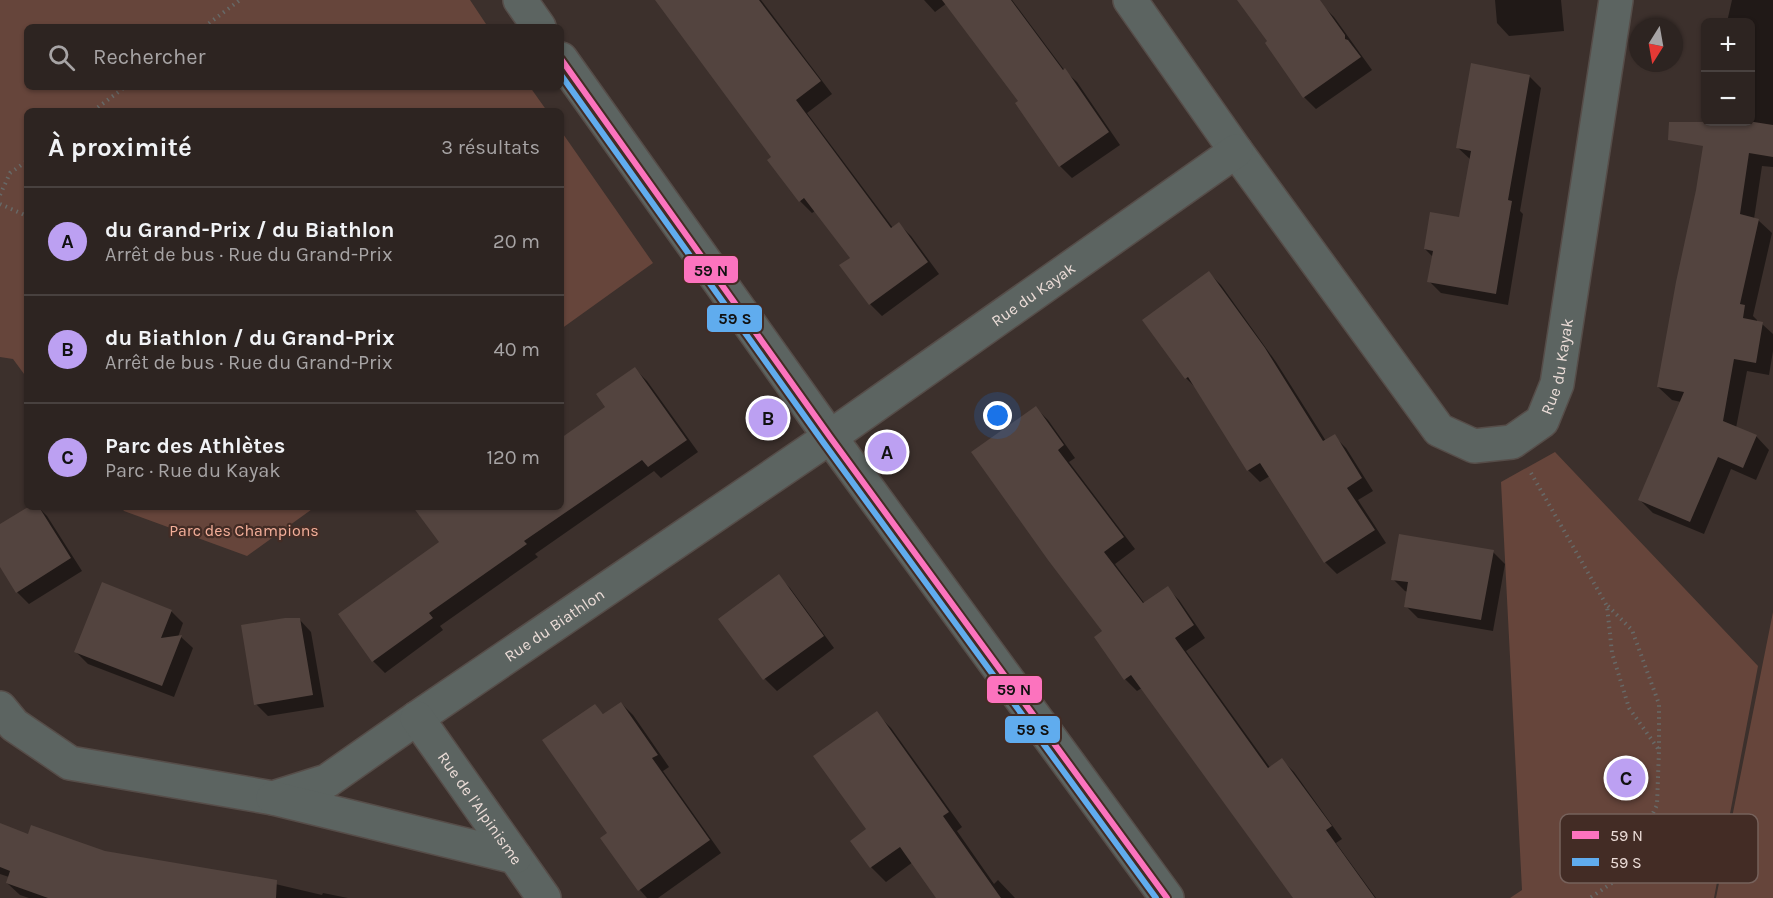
<!DOCTYPE html>
<html lang="fr">
<meta charset="utf-8">
<style>
body{margin:0;font-family:Karla,sans-serif;background:#352c2a;color:#f1f3f6}
.controls{position:absolute;right:18px;top:18px;display:grid;overflow:hidden;border-radius:9px;box-shadow:0 2px 4px #0004}
.controls button{width:54px;height:54px;display:grid;place-items:center;padding:0;border:0;border-bottom:2px solid #48413f;background:#2d2421;color:#f1f3f6;font:30px sans-serif}
.compass{position:absolute;left:1629px;top:18px;width:54px;height:54px;border-radius:50%;background:#2d2421;box-shadow:0 2px 4px #0004;rotate:191deg}
.you{position:absolute;left:998px;top:416px;width:21px;height:21px;margin:-15px;border:4px solid #fff;border-radius:50%;background:#1a73e8;box-shadow:0 0 0 9px #1a73e833}
.badge{display:grid;place-items:center;width:39px;height:39px;border-radius:50%;background:#bca0f2;color:#111;font-size:20px;font-weight:700}
.pin{position:absolute;translate:-50% -50%;border:3px solid #fff;box-shadow:0 2px 6px #0006}
.list{margin:0;padding:0;list-style:none}
h2{display:flex;justify-content:space-between;align-items:center;height:78px;margin:0;padding:0 24px;font-size:26px}
h2 small{font-size:20px;font-weight:400;color:#a7a4a5}
.list li{display:grid;grid-template-columns:39px 1fr auto;gap:18px;align-items:center;box-sizing:border-box;height:108px;padding:0 24px;border-top:2px solid #48413f}
.list b{display:block;font-size:22px;white-space:nowrap}
.list p{margin:0;font-size:20px;white-space:nowrap;color:#a7a4a5}
.list em{font-size:20px;font-style:normal;color:#a7a4a5}
.icon{flex:none;width:33px;height:33px;fill:none;stroke:currentColor;stroke-width:2;stroke-linecap:round;stroke-linejoin:round}
.map{position:relative;flex:none;width:1773px;height:898px;overflow:hidden}
.search{position:absolute;background:#2d2421;box-shadow:0 2px 4px #0004;left:24px;top:24px;width:540px;height:66px;display:flex;align-items:center;gap:15px;box-sizing:border-box;padding:0 21px;border-radius:9px;color:#a7a4a5;font-size:22px}
.panel{position:absolute;background:#2d2421;box-shadow:0 2px 4px #0004;left:24px;top:108px;width:540px;height:402px;border-radius:9px}
.map>svg:first-child{display:block}
.green{fill:#66453b}
.shadow{fill:#0007}
.building{fill:#53443f}
.lines{fill:none;stroke-linecap:round;stroke-linejoin:round}
.minor-casing{stroke:#564d49;stroke-width:36}
.path{stroke:#676967;stroke-width:4;stroke-dasharray:1.5 4.5;stroke-linecap:butt}
.minor{stroke:#5c6461;stroke-width:33}
.bus-1-casing{stroke:#432c25;stroke-width:10}
.bus-2-casing{stroke:#432c25;stroke-width:10}
.bus-1{stroke:#fc73be;stroke-width:6}
.bus-2{stroke:#60acee;stroke-width:6}
.labels{text-anchor:middle;dominant-baseline:central;stroke-width:4.5;stroke-linejoin:round;paint-order:stroke}
.street-label{font-size:16px;fill:#ecddd8;stroke:#432c25}
.park-label{font-size:16px;fill:#f4af9a;stroke:#432c25}
.key{fill:#432c25;stroke:#76615b;stroke-width:1.5}
.key-label{font-size:16px;fill:#ecddd8}
.line-badge{stroke:#432c25;stroke-width:2}
.pale-badge-label{font-size:16px;text-anchor:middle;font-weight:bold;fill:#111}
</style>
<div class="map">
<svg width="1773" height="898" viewBox="0 0 1773 898">
<rect width="100%" height="100%" fill="#3c302c"/>
<path class="green" d="M 0,0 L 470,0 L 488,27 L 27,27 L 27,87 L 530,87 L 547,111 L 27,111 L 27,378 L 13,359 L 0,357 Z
M 561,131 L 653,263 L 561,329 Z
M 1555,452 L 1758,666 L 1714,898 L 1510,898 L 1522,890 L 1501,482 Z
M 121,507 L 315,507 L 247,556 L 124,511 Z
M 1773,612 L 1773,898 L 1716,898 Z"/>
<path class="shadow" d="M 657,0 L 761,0 L 832,94 L 807,113 L 893,228 L 899,224 L 911,236 L 939,274 L 882,316 L 870,304 L 852,258 L 815,211 L 812,213 L 800,201 L 773,157 Z
M 924,0 L 1012,0 L 1065,71 L 1077,82 L 1120,145 L 1072,178 L 1060,166 L 1017,103 L 1020,101 L 947,3 L 935,12 Z
M 1239,0 L 1309,0 L 1322,5 L 1334,17 L 1372,70 L 1316,109 L 1304,97 L 1267,43 L 1269,42 Z
M 1495,0 L 1561,0 L 1564,31 L 1509,36 L 1497,23 Z
M 1732,0 L 1773,0 L 1773,167 L 1762,166 L 1754,219 L 1758,220 L 1772,233 L 1753,316 L 1757,320 L 1757,323 L 1762,324 L 1773,334 L 1773,351 L 1769,375 L 1747,371 L 1736,428 L 1756,436 L 1769,450 L 1756,480 L 1731,469 L 1704,534 L 1653,513 L 1640,500 L 1681,402 L 1672,400 L 1658,387 L 1697,190 L 1709,122 L 1750,122 L 1750,22 L 1727,22 Z
M 1529,76 L 1541,88 L 1520,211 L 1523,214 L 1508,305 L 1441,293 L 1429,281 L 1433,257 L 1425,249 L 1460,219 L 1471,160 L 1457,147 Z
M 1209,273 L 1221,285 L 1276,362 L 1326,441 L 1334,436 L 1346,448 L 1373,491 L 1358,500 L 1386,543 L 1337,574 L 1325,562 L 1270,476 L 1260,482 L 1248,470 L 1198,390 L 1186,378 L 1144,320 Z
M 635,369 L 647,381 L 698,452 L 661,478 L 654,471 L 535,554 L 538,557 L 440,626 L 443,630 L 385,673 L 373,661 L 441,542 L 433,507 L 561,507 L 561,439 L 608,407 Z
M 1036,408 L 1048,420 L 1075,458 L 1069,462 L 1135,549 L 1115,564 L 1145,604 L 1167,588 L 1179,600 L 1205,638 L 1186,651 L 1271,769 L 1282,760 L 1294,772 L 1342,839 L 1336,843 L 1376,898 L 1299,898 L 1142,688 L 1137,691 L 1125,679 L 1104,631 Z
M 31,507 L 38,507 L 47,516 L 82,571 L 29,604 L 17,592 L 0,564 L 0,526 Z
M 1493,552 L 1505,564 L 1493,631 L 1418,618 L 1406,606 L 1408,592 L 1405,591 L 1393,579 Z
M 778,576 L 790,588 L 834,648 L 777,691 L 765,679 L 721,619 Z
M 171,611 L 183,623 L 178,637 L 181,637 L 193,648 L 174,697 L 88,664 L 76,652 Z
M 299,619 L 311,632 L 324,707 L 268,716 L 256,704 Z
M 621,703 L 633,715 L 669,767 L 663,771 L 721,853 L 658,898 L 647,898 L 640,890 L 602,839 L 609,834 L 595,706 L 604,715 Z
M 876,713 L 891,728 L 962,827 L 957,831 L 994,884 L 998,880 L 1015,898 L 938,898 L 913,862 L 886,882 L 871,867 L 868,830 Z
M 29,836 L 104,852 L 224,872 L 322,895 L 323,893 L 348,898 L 29,898 L 20,895 L 7,883 L 9,877 L 0,874 L 0,839 Z"/>
<path class="building" d="M 655,0 L 759,0 L 821,81 L 796,100 L 891,228 L 899,222 L 928,262 L 869,305 L 839,265 L 850,258 L 804,198 L 799,202 L 767,160 L 771,157 Z
M 942,0 L 1011,0 L 1063,70 L 1065,68 L 1109,132 L 1059,167 L 1015,103 L 1018,101 Z
M 1237,0 L 1320,0 L 1345,35 L 1345,39 L 1348,40 L 1361,57 L 1303,98 L 1265,43 L 1267,41 Z
M 1471,63 L 1530,75 L 1508,200 L 1512,201 L 1496,294 L 1427,282 L 1433,251 L 1424,249 L 1430,212 L 1459,217 L 1471,151 L 1456,148 Z
M 1669,122 L 1754,122 L 1773,125 L 1773,157 L 1749,153 L 1740,214 L 1759,219 L 1740,304 L 1745,305 L 1743,318 L 1763,322 L 1756,363 L 1734,359 L 1723,421 L 1757,435 L 1743,468 L 1718,457 L 1690,522 L 1638,500 L 1684,392 L 1657,387 L 1676,282 L 1696,190 L 1703,146 L 1668,140 Z
M 1209,271 L 1265,348 L 1323,441 L 1335,434 L 1362,478 L 1347,488 L 1375,530 L 1324,563 L 1260,463 L 1247,471 L 1188,377 L 1185,379 L 1142,320 Z
M 635,367 L 687,440 L 648,467 L 642,460 L 524,541 L 527,544 L 429,613 L 433,618 L 372,662 L 338,614 L 439,542 L 413,507 L 561,507 L 561,438 L 605,407 L 596,394 Z
M 1036,406 L 1064,445 L 1058,450 L 1124,537 L 1104,552 L 1143,603 L 1168,586 L 1194,625 L 1175,638 L 1268,768 L 1282,758 L 1332,826 L 1326,830 L 1375,898 L 1293,898 L 1131,675 L 1124,680 L 1094,637 L 1102,631 L 1048,560 L 971,452 Z
M 28,507 L 39,507 L 71,558 L 16,593 L 0,567 L 0,524 Z
M 1399,534 L 1494,550 L 1481,620 L 1404,607 L 1408,582 L 1391,580 Z
M 779,574 L 824,636 L 763,680 L 718,619 Z
M 102,582 L 172,610 L 161,638 L 182,635 L 162,686 L 74,652 Z
M 285,618 L 300,618 L 313,695 L 254,705 L 241,625 Z
M 621,702 L 658,755 L 652,758 L 710,840 L 638,891 L 600,838 L 607,833 L 542,740 L 595,704 L 603,714 Z
M 877,711 L 949,812 L 943,816 L 1001,898 L 936,898 L 900,847 L 870,868 L 850,841 L 866,829 L 813,756 Z
M 0,823 L 28,834 L 31,825 L 105,851 L 277,880 L 276,898 L 48,898 L 6,883 L 10,871 L 0,867 Z"/>
<g class="lines">
<defs>
<g id="minor">
<path d="M 520,0 L 539,27"/>
<path id="s1" d="M 1130,0 L 1236,151 L 1439,430 L 1474,446 L 1512,442 L 1542,421 L 1557,384 L 1616,0"/>
<path d="M 561,59 L 830,437 L 1167,898"/>
<path id="s2" d="M 0,708 L 14,725 L 70,763 L 273,798 L 327,781 L 417,718 L 830,437 L 1236,151"/>
<path id="s3" d="M 417,718 L 544,898"/>
<path d="M 273,798 L 515,857"/>
</g>
</defs>
<use href="#minor" class="minor-casing"/>
<path class="path" d="M 204,27 L 240,0
M 93,111 L 125,87
M 0,195 L 10,173 L 27,161
M 0,204 L 27,216
M 1531,473 L 1607,606 L 1612,653 L 1629,708 L 1659,750 L 1657,805 L 1622,876 L 1590,898
M 1608,606 L 1632,630 L 1659,704 L 1659,749"/>
<use href="#minor" class="minor"/>
<defs>
<path id="bus-1" d="M 561,59 L 830,437 L 1167,898"/>
<path id="bus-2" d="M 561,75 L 823,442 L 1156,898"/>
</defs>
<use href="#bus-1" class="bus-1-casing"/>
<use href="#bus-2" class="bus-2-casing"/>
<use href="#bus-1" class="bus-1"/>
<use href="#bus-2" class="bus-2"/>
</g>
<g class="labels">
<g class="street-label">
<text stroke="none"><textPath href="#s2" startOffset="1210">Rue du Kayak</textPath></text>
<text stroke="none"><textPath href="#s1" startOffset="700">Rue du Kayak</textPath></text>
<text stroke="none"><textPath href="#s2" startOffset="628">Rue du Biathlon</textPath></text>
<text stroke="none"><textPath href="#s3" startOffset="110">Rue de l'Alpinisme</textPath></text>
</g>
<g class="park-label">
<text x="244" y="530">Parc des Champions</text>
</g>
</g>
<rect x="1560" y="814" width="198" height="69" rx="9" class="key"/>
<rect x="1572" y="831" width="27" height="8" fill="#fc73be"/>
<rect x="1572" y="858" width="27" height="8" fill="#60acee"/>
<g class="key-label">
<text x="1610" y="841">59 N</text>
<text x="1610" y="868">59 S</text>
</g>
<g class="line-badge">
<rect x="683" y="255" width="56" height="29" rx="6" fill="#fc73be"/>
<rect x="706" y="304" width="57" height="29" rx="6" fill="#60acee"/>
<rect x="986" y="675" width="57" height="29" rx="6" fill="#fc73be"/>
<rect x="1004" y="715" width="57" height="29" rx="6" fill="#60acee"/>
</g>
<g class="pale-badge-label">
<text x="711" y="276">59 N</text>
<text x="735" y="324">59 S</text>
<text x="1014" y="695">59 N</text>
<text x="1033" y="735">59 S</text>
</g>
</svg>
<div class="controls">
<button>+</button>
<button>−</button>
</div>
<svg class="compass" viewBox="-18 -18 36 36"><path d="M0-13l5 13h-10z" fill="#e53935"/><path d="M0 13l5-13h-10z" fill="#a7a4a5"/></svg>
<div class="you"></div>
<div class="pin badge" style="left:887px;top:452px">A</div>
<div class="pin badge" style="left:768px;top:418px">B</div>
<div class="pin badge" style="left:1626px;top:778px">C</div>
<div class="search"><svg class="icon" aria-label="search" viewBox="0 0 24 24"><circle cx="10" cy="10" r="6"/><path d="M15 15l6 6"/></svg>Rechercher</div>
<section class="panel">
<h2>À proximité<small>3 résultats</small></h2>
<ul class="list">
<li><span class="badge">A</span><div><b>du Grand-Prix / du Biathlon</b><p>Arrêt de bus · Rue du Grand-Prix</p></div><em>20 m</em></li>
<li><span class="badge">B</span><div><b>du Biathlon / du Grand-Prix</b><p>Arrêt de bus · Rue du Grand-Prix</p></div><em>40 m</em></li>
<li><span class="badge">C</span><div><b>Parc des Athlètes</b><p>Parc · Rue du Kayak</p></div><em>120 m</em></li>
</ul>
</section>
</div>
